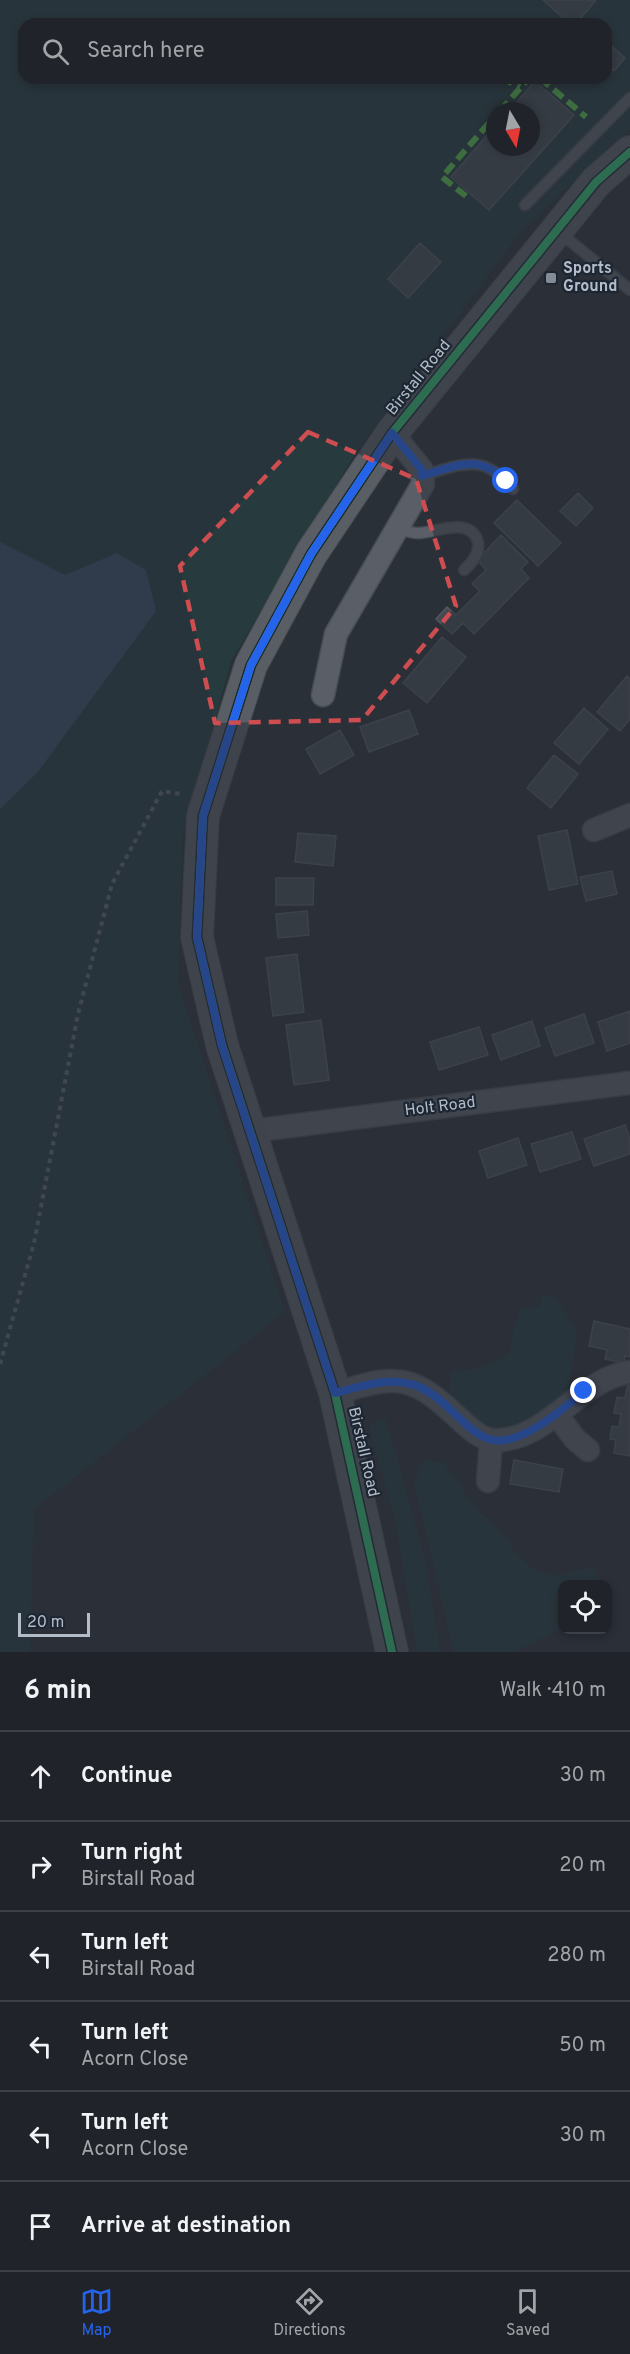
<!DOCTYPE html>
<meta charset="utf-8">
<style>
body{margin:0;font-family:Overpass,sans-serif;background:#2d3036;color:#f1f3f6}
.controls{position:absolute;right:18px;bottom:18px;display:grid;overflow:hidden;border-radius:12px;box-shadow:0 3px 9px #0003}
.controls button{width:54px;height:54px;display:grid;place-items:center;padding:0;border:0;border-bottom:2px solid #3d4147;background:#20242a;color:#f1f3f6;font:30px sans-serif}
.compass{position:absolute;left:486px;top:102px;width:54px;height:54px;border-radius:50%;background:#20242a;box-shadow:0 3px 9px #0003;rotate:170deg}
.scale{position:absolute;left:18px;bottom:15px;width:72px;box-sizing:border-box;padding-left:6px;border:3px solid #b4bcc9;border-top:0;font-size:16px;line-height:21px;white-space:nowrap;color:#b4bcc9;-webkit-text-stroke:4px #1d2633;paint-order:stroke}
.stop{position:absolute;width:18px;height:18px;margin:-14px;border:4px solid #2563eb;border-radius:50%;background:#fff}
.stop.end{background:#2563eb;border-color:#fff;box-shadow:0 2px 6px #0008}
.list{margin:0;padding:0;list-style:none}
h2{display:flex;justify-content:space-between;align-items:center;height:78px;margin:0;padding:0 24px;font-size:26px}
h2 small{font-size:20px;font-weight:400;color:#a2a4a8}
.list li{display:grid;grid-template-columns:39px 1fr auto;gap:18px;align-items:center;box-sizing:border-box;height:90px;padding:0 24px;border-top:2px solid #3d4147}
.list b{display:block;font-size:22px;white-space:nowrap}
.list p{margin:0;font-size:20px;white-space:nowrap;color:#a2a4a8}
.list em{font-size:20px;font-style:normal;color:#a2a4a8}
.icon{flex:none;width:33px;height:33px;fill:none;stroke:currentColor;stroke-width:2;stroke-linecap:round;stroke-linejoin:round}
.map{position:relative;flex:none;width:630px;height:1652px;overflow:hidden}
.search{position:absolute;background:#20242a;box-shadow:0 3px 9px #0003;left:18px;right:18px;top:18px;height:66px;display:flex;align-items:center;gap:15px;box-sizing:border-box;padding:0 21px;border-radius:18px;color:#a2a4a8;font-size:22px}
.sheet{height:618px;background:#20242a}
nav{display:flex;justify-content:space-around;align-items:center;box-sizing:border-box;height:84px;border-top:2px solid #3d4147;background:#20242a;font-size:16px;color:#a2a4a8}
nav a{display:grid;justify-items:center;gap:3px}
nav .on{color:#2563eb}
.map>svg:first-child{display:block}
.green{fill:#273a3e;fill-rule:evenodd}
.water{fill:#384963}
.building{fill:#444950;stroke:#52575f;stroke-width:1.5}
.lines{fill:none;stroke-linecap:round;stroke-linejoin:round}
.lane-casing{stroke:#484c53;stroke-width:13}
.street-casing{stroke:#484c53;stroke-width:25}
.secondary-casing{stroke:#484c53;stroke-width:34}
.path{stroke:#5d636a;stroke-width:4;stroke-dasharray:4.5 4.5;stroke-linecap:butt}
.lane{stroke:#5a5e66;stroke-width:10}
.street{stroke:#5a5e66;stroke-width:22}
.secondary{stroke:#595d64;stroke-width:32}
.quiet{stroke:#58b947;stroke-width:6;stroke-dasharray:12 6;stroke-linecap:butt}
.cycleway-casing{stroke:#1d2633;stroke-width:11}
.cycleway{stroke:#33b770;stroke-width:8}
.route{stroke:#2563eb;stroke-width:8}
.marked{fill:none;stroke:#ce4d50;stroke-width:4.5;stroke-dasharray:12 8;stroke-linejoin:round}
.poi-dot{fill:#848b96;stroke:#1d2633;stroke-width:2}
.labels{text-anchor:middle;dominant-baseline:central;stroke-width:4.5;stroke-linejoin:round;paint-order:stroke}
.poi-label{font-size:16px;font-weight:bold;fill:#b4bcc9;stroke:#1d2633;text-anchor:start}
.street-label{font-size:16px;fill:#b4bcc9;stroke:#1d2633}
</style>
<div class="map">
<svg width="630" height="1652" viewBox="0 0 630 1652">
<rect width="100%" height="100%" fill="#2a3038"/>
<path class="green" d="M 0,0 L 630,0 L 630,128 L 518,235 L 356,452 L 231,661 L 182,840 L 178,984 L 285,1312 L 34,1509 L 30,1652 L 0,1652 ZM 24,24 L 606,24 L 606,78 L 24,78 ZM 495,111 L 531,111 L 531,147 L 495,147 Z
M 552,1295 C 564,1306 566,1319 577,1330 L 566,1407 L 491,1440 L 452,1400 L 449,1387 L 452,1371 C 472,1372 494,1365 510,1352 L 513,1330 L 522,1306 L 535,1309 L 541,1304 L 542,1296 Z
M 386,1419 L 426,1563 L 440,1652 L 417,1652 L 396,1524 L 369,1426 Z
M 424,1461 L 444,1463 C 455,1476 463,1490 473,1505 C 478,1512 486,1517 493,1524 C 510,1541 523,1572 550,1575 C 565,1577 580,1567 595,1568 L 601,1584 L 562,1584 L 562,1628 L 514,1652 L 454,1652 L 414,1483 Z"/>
<path class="water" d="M 0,542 L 65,575 L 117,553 L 146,570 L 156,611 L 37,773 L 0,809 Z"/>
<path class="building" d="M 543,0 L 596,0 L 580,19 L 586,24 L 570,24 Z
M 606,41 L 625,58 L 614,71 L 606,64 Z
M 535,81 L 574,115 L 489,210 L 451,177 L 495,126 L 495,147 L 531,147 L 531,111 L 509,111 Z
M 420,243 L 441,262 L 408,298 L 388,279 Z
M 578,493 L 593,508 L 576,526 L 560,511 Z
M 517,500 L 561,543 L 538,566 L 494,523 Z
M 501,535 L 528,562 L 521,569 L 529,578 L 474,634 L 463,623 L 452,634 L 436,619 L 447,607 L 456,615 L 480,591 L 472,584 L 486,570 L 477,560 Z
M 442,637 L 466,657 L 427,703 L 403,683 Z
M 627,676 L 630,679 L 630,719 L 620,731 L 597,712 Z
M 584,708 L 608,729 L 579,764 L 554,743 Z
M 409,710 L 418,734 L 369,752 L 360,727 Z
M 340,730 L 354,755 L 320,774 L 306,749 Z
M 554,755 L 578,774 L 551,808 L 527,788 Z
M 567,830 L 578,884 L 549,890 L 538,836 Z
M 298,833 L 336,836 L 333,866 L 295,862 Z
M 612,871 L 617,894 L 586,901 L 580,877 Z
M 276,878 L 314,878 L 313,905 L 276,905 Z
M 307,911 L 309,935 L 278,938 L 276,914 Z
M 297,954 L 304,1012 L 273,1016 L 266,958 Z
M 630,1011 L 630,1043 L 607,1051 L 598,1022 Z
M 584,1014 L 594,1043 L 555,1056 L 545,1028 Z
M 321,1020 L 329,1080 L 294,1085 L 286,1025 Z
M 532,1021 L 540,1046 L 501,1060 L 492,1035 Z
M 479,1027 L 488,1055 L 439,1070 L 430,1042 Z
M 625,1125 L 630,1139 L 630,1154 L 594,1166 L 584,1139 Z
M 572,1132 L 581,1159 L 540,1172 L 531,1144 Z
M 518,1138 L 527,1165 L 488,1178 L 479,1151 Z
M 594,1321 L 630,1329 L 630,1357 L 625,1356 L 624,1363 L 605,1359 L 607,1350 L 589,1346 Z
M 628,1383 L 630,1384 L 630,1456 L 614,1453 L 616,1440 L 610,1439 L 612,1426 L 619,1427 L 621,1414 L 614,1413 L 617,1397 L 625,1398 Z
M 514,1460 L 563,1469 L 559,1492 L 510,1484 Z"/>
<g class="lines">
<defs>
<path id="lane" d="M 525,205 L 630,98
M 559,232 L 630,290
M 422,476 C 462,464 484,452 513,489
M 397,529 C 404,530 413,534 420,533 C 437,532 471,516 478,542 C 480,554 472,563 464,570"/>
<path id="street" d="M 323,695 L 336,634 L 423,484 L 422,470 L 392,433
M 594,830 L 630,815
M 251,1131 L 630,1083
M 335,1393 C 353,1389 374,1380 393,1381 C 438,1381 465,1438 493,1440 C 547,1443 578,1379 630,1372
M 557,1415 L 575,1439 L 588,1450
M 488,1481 L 491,1440"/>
<path id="secondary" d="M 392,1652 L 335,1393 L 222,1045 L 197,937 L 203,816 L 251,665 L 311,554 L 392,433 L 596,182 L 630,152"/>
</defs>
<use href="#lane" class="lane-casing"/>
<use href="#street" class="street-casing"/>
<use href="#secondary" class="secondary-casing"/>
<path class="path" d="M 0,1364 L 34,1243 L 78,1014 L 112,884 L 162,791 L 181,794"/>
<use href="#lane" class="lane"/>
<use href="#street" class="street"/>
<use href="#secondary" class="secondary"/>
<path class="quiet" d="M 501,78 L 520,87
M 540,78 L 586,117
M 500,111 L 529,78
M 466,196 L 442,177 L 495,116"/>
<defs>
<path id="cycleway" d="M 392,1652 L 335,1393 L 222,1045 L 197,937 L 203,816 L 251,665 L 311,554 L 392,433 L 596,182 L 630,152"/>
</defs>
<use href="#cycleway" class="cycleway-casing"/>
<use href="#cycleway" class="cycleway"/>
</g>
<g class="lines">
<path class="route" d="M 506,481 C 479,453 454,466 422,476 L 422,470 L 392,433 L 311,554 L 251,665 L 203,816 L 197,937 L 222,1046 L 335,1393 C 360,1387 386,1377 411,1384 C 428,1388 444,1403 456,1415 C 466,1424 476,1435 489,1439 C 517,1449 565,1408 584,1391"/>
</g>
<path d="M0 0H630V1652H0ZM 308,432 L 416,479 L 456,606 L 362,720 L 215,723 L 180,566 Z" fill="#2a3038" fill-opacity=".55" fill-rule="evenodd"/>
<path class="marked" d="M 308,432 L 416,479 L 456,606 L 362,720 L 215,723 L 180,566 Z"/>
<rect class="poi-dot" x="545" y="272" width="12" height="12" rx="3"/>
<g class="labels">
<g class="poi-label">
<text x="563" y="269">Sports<tspan x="563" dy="18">Ground</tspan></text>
</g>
<g class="street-label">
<text transform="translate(419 378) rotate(-51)">Birstall Road</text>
<text transform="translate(440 1107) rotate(-7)">Holt Road</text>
<text transform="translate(363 1452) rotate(77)">Birstall Road</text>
</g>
</g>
</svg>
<div class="controls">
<button><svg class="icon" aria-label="locate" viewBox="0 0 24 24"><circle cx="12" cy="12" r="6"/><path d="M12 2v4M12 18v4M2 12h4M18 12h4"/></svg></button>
</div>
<svg class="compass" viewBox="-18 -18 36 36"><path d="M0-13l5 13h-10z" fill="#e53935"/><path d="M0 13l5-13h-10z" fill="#a2a4a8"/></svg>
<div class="scale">20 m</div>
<div class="stop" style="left:506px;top:481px"></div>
<div class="stop end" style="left:584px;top:1391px"></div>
<div class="search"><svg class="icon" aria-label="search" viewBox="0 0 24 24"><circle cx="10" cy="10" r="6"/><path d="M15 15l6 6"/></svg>Search here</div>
</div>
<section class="sheet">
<h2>6 min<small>Walk · 410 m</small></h2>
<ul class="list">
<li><svg class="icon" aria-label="ahead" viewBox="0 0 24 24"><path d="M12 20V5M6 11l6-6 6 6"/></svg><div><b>Continue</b></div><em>30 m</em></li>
<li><svg class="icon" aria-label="right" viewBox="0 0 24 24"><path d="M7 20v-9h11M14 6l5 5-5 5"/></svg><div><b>Turn right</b><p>Birstall Road</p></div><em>20 m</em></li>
<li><svg class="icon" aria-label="left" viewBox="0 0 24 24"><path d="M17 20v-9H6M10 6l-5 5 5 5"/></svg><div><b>Turn left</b><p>Birstall Road</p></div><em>280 m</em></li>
<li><svg class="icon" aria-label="left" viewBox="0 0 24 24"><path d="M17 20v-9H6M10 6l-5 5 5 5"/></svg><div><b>Turn left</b><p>Acorn Close</p></div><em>50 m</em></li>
<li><svg class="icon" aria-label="left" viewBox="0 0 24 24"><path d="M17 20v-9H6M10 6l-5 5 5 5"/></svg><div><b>Turn left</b><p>Acorn Close</p></div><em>30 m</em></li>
<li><svg class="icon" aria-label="arrive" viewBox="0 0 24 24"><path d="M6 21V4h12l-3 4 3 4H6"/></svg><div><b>Arrive at destination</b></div></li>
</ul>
</section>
<nav>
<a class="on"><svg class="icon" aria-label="map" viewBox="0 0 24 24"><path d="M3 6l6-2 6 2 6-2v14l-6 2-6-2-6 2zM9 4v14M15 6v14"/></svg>Map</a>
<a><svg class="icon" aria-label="directions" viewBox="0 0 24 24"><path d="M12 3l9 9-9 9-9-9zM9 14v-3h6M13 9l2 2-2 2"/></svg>Directions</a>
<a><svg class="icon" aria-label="saved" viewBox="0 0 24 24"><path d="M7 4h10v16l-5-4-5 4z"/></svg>Saved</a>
</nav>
